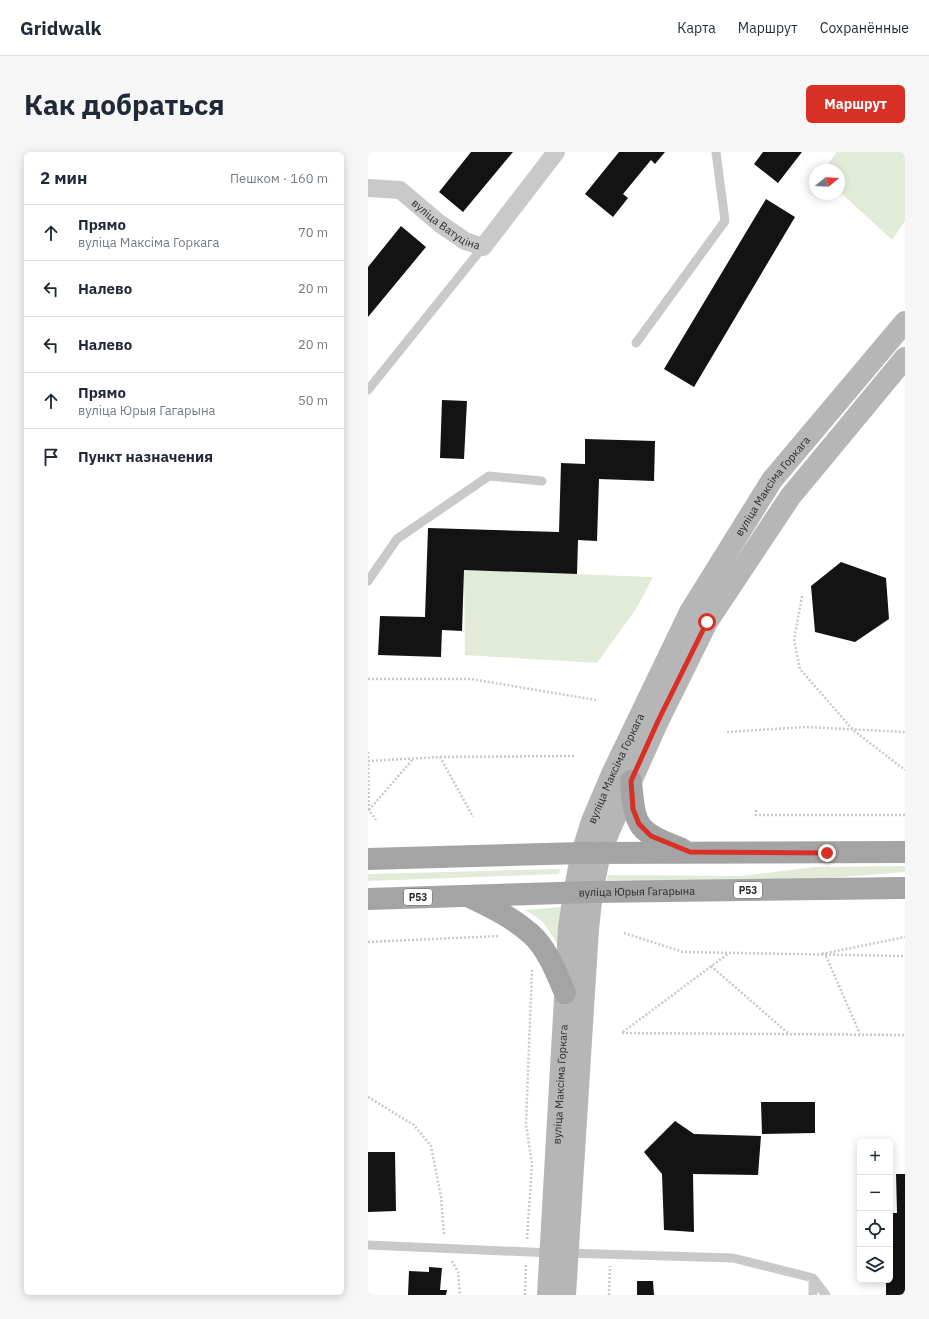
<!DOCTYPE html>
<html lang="ru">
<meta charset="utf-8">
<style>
body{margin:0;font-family:"IBM Plex Sans",sans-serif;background:#f6f6f7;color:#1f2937}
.controls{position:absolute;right:12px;bottom:12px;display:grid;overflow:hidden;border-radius:6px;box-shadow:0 2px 10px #0003}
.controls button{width:36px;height:36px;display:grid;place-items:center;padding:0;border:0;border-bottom:1px solid #e0e1e3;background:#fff;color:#1f2937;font:20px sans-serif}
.compass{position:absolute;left:441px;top:12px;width:36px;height:36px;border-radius:50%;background:#fff;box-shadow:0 2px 10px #0003;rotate:72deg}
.stop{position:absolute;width:12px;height:12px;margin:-9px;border:3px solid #d93025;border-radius:50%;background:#fff}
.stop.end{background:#d93025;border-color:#fff;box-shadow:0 1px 4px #0008}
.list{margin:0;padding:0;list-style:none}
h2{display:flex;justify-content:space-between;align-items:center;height:52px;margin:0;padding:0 16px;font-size:17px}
h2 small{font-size:13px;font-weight:400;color:#747a83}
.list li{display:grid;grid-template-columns:26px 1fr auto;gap:12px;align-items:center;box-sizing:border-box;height:56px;padding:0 16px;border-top:1px solid #e0e1e3}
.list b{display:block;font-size:15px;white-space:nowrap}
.list p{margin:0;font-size:13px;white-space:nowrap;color:#747a83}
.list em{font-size:13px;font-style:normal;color:#747a83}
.icon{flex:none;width:22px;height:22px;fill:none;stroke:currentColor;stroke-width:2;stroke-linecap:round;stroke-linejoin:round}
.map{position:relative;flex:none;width:537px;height:1143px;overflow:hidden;border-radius:6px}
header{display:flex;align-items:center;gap:24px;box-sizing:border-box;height:56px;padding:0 20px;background:#fff;border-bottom:1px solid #e0e1e3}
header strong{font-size:19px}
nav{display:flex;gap:22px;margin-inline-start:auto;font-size:14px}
.intro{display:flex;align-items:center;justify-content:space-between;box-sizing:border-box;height:96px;padding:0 24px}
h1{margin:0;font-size:28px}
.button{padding:10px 18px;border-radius:6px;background:#d93025;color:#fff;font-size:14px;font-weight:700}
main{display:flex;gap:24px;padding:0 24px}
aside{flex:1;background:#fff;border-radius:6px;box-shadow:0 2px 10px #0003}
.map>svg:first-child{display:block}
.green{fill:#e1ebd7}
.building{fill:#131313}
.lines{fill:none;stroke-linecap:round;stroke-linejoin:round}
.path{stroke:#c9c9c9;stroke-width:2.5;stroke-dasharray:2 2;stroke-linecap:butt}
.lane{stroke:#c9c9c9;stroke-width:9}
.street{stroke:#c9c9c9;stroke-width:18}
.secondary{stroke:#b6b6b6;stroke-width:22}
.primary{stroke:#a4a4a4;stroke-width:22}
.route{stroke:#d93025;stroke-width:5}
.labels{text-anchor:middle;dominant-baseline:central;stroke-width:4;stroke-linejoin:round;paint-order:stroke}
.shield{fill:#fff;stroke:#6b6b6b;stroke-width:1}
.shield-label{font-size:10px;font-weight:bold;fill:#2c2c2c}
.street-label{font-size:11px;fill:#2c2c2c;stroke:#fff}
</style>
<header>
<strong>Gridwalk</strong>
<nav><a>Карта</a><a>Маршрут</a><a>Сохранённые</a></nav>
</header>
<div class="intro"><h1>Как добраться</h1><a class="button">Маршрут</a></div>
<main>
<aside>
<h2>2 мин<small>Пешком · 160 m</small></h2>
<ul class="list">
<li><svg class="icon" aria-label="ahead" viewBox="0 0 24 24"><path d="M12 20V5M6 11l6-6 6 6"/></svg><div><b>Прямо</b><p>вуліца Максіма Горкага</p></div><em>70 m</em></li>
<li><svg class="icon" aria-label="left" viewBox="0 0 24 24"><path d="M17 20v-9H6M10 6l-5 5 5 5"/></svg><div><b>Налево</b></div><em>20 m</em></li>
<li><svg class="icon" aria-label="left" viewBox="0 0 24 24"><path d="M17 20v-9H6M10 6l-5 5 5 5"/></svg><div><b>Налево</b></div><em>20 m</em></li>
<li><svg class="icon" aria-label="ahead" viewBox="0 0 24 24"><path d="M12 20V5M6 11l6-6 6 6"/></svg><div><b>Прямо</b><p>вуліца Юрыя Гагарына</p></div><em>50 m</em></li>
<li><svg class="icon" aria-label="arrive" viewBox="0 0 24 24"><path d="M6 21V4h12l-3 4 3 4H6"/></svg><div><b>Пункт назначения</b></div></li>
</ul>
</aside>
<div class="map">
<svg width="537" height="1143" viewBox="0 0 537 1143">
<rect width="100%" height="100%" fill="#fff"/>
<path class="green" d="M 469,0 L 537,0 L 537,69 L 524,88 L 471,39 L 471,18 L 455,18 Z
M 96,418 L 285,425 L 268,457 L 229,511 L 97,503 Z
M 537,714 L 537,720 L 449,727 L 391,730 L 239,728 L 240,723 L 373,724 L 447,715 Z
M 192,717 L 191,722 L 0,729 L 0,722 Z
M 193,755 L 192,795 L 174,769 L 157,758 Z"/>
<path class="building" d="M 103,0 L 145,0 L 95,60 L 71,40 Z
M 251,0 L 297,0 L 287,12 L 283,8 L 255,42 L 260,46 L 245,65 L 217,42 Z
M 395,0 L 434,0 L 410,31 L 386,12 Z
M 398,47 L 427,65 L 326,235 L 296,217 Z
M 33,74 L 58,95 L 0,165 L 0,115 Z
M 74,248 L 99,249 L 96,307 L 72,306 Z
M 217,287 L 287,289 L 286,329 L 231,327 L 229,389 L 210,388 L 209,422 L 96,418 L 94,479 L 74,478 L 73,505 L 10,503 L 12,464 L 57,465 L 60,376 L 191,380 L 193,311 L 217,312 Z
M 473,410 L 518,426 L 521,467 L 487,490 L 447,480 L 443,434 Z
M 393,950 L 447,950 L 447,981 L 394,982 Z
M 307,969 L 326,982 L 393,984 L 390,1023 L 325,1022 L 326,1080 L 296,1078 L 294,1022 L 276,1000 Z
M 0,1000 L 27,1000 L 28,1059 L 0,1060 Z
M 528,1022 L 537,1022 L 537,1143 L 518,1143 L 518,1128 L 522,1128 L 522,1061 L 529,1061 Z
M 61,1115 L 74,1116 L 72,1138 L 79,1138 L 78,1143 L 40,1143 L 41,1119 L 61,1120 Z
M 269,1129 L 285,1129 L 286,1143 L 269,1143 Z"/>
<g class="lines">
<path class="path" d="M 434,444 L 426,488 L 432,517 L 485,578 L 537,618
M 0,527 L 103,527 L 228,548
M 359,580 L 438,575 L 537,580
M 0,600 L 1,658
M 72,605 L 206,604
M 0,609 L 72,605 L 105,665
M 0,657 L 8,668
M 1,658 L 45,607
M 388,658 L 388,663 L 537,663
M 256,781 L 315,800 L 537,804
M 0,790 L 131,784
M 454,802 L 537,785
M 458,804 L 492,882
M 343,814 L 421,882
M 255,880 L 361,801
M 254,881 L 537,883
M 0,945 L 46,973 L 63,994 L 73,1045 L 76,1083
M 159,1087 L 164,1013 L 158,971 L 164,817
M 84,1109 L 90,1120 L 92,1143
M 157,1143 L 158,1112
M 241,1143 L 242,1114"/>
<path class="lane" d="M 268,191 L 357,69 L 348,0
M 0,238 L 115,95
M 0,429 L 29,387 L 121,324 L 174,329
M 0,1093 L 183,1101
M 198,1101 L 365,1106 L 445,1126 L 458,1143
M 445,1126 L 445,1143"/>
<path class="street" id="s1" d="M 0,36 L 32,38 L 71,71 L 97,89 L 115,95 L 188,0"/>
<g class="secondary">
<path id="s2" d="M 180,1143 L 201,776 L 206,741 L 214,701 L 224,669 L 244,622 L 322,460 L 404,328 L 537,170"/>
<path d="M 197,1143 L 220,777 L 224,740 L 232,701 L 244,672 L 290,569 L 339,470 L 422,345 L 537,206"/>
</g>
<g class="primary">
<path d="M 263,629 C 267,677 269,679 314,697"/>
<path d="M 0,707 L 214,701 L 537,700"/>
<path d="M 102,745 C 123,755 145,766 163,782 C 179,796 189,822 197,841"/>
<path id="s3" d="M 0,747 L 224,740 L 537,736"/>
</g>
</g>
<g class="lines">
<path class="route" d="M 339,470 L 290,569 L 263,629 L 265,657 L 271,672 L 283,684 L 322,700 L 459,701"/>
</g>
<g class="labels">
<g class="shield">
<rect x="366" y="730" width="28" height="16" rx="3"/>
<rect x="36" y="737" width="28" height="16" rx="3"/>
</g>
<g class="shield-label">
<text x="380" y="738">Р53</text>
<text x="50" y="745">Р53</text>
</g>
<g class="street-label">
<text stroke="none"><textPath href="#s1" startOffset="90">вуліца Ватуціна</textPath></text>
<text stroke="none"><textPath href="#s2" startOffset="859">вуліца Максіма Горкага</textPath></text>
<text stroke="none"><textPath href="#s2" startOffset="535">вуліца Максіма Горкага</textPath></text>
<text stroke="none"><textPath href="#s3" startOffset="269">вуліца Юрыя Гагарына</textPath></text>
<text stroke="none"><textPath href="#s2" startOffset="211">вуліца Максіма Горкага</textPath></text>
</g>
</g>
</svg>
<div class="controls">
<button>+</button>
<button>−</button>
<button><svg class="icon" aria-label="locate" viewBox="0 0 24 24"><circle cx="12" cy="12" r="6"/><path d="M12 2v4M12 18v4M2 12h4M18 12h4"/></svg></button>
<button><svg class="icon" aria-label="layers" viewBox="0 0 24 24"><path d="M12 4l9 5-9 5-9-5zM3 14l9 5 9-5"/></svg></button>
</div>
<svg class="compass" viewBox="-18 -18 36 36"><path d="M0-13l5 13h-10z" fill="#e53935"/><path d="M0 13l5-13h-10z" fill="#747a83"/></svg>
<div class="stop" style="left:339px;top:470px"></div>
<div class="stop end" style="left:459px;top:701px"></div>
</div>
</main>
